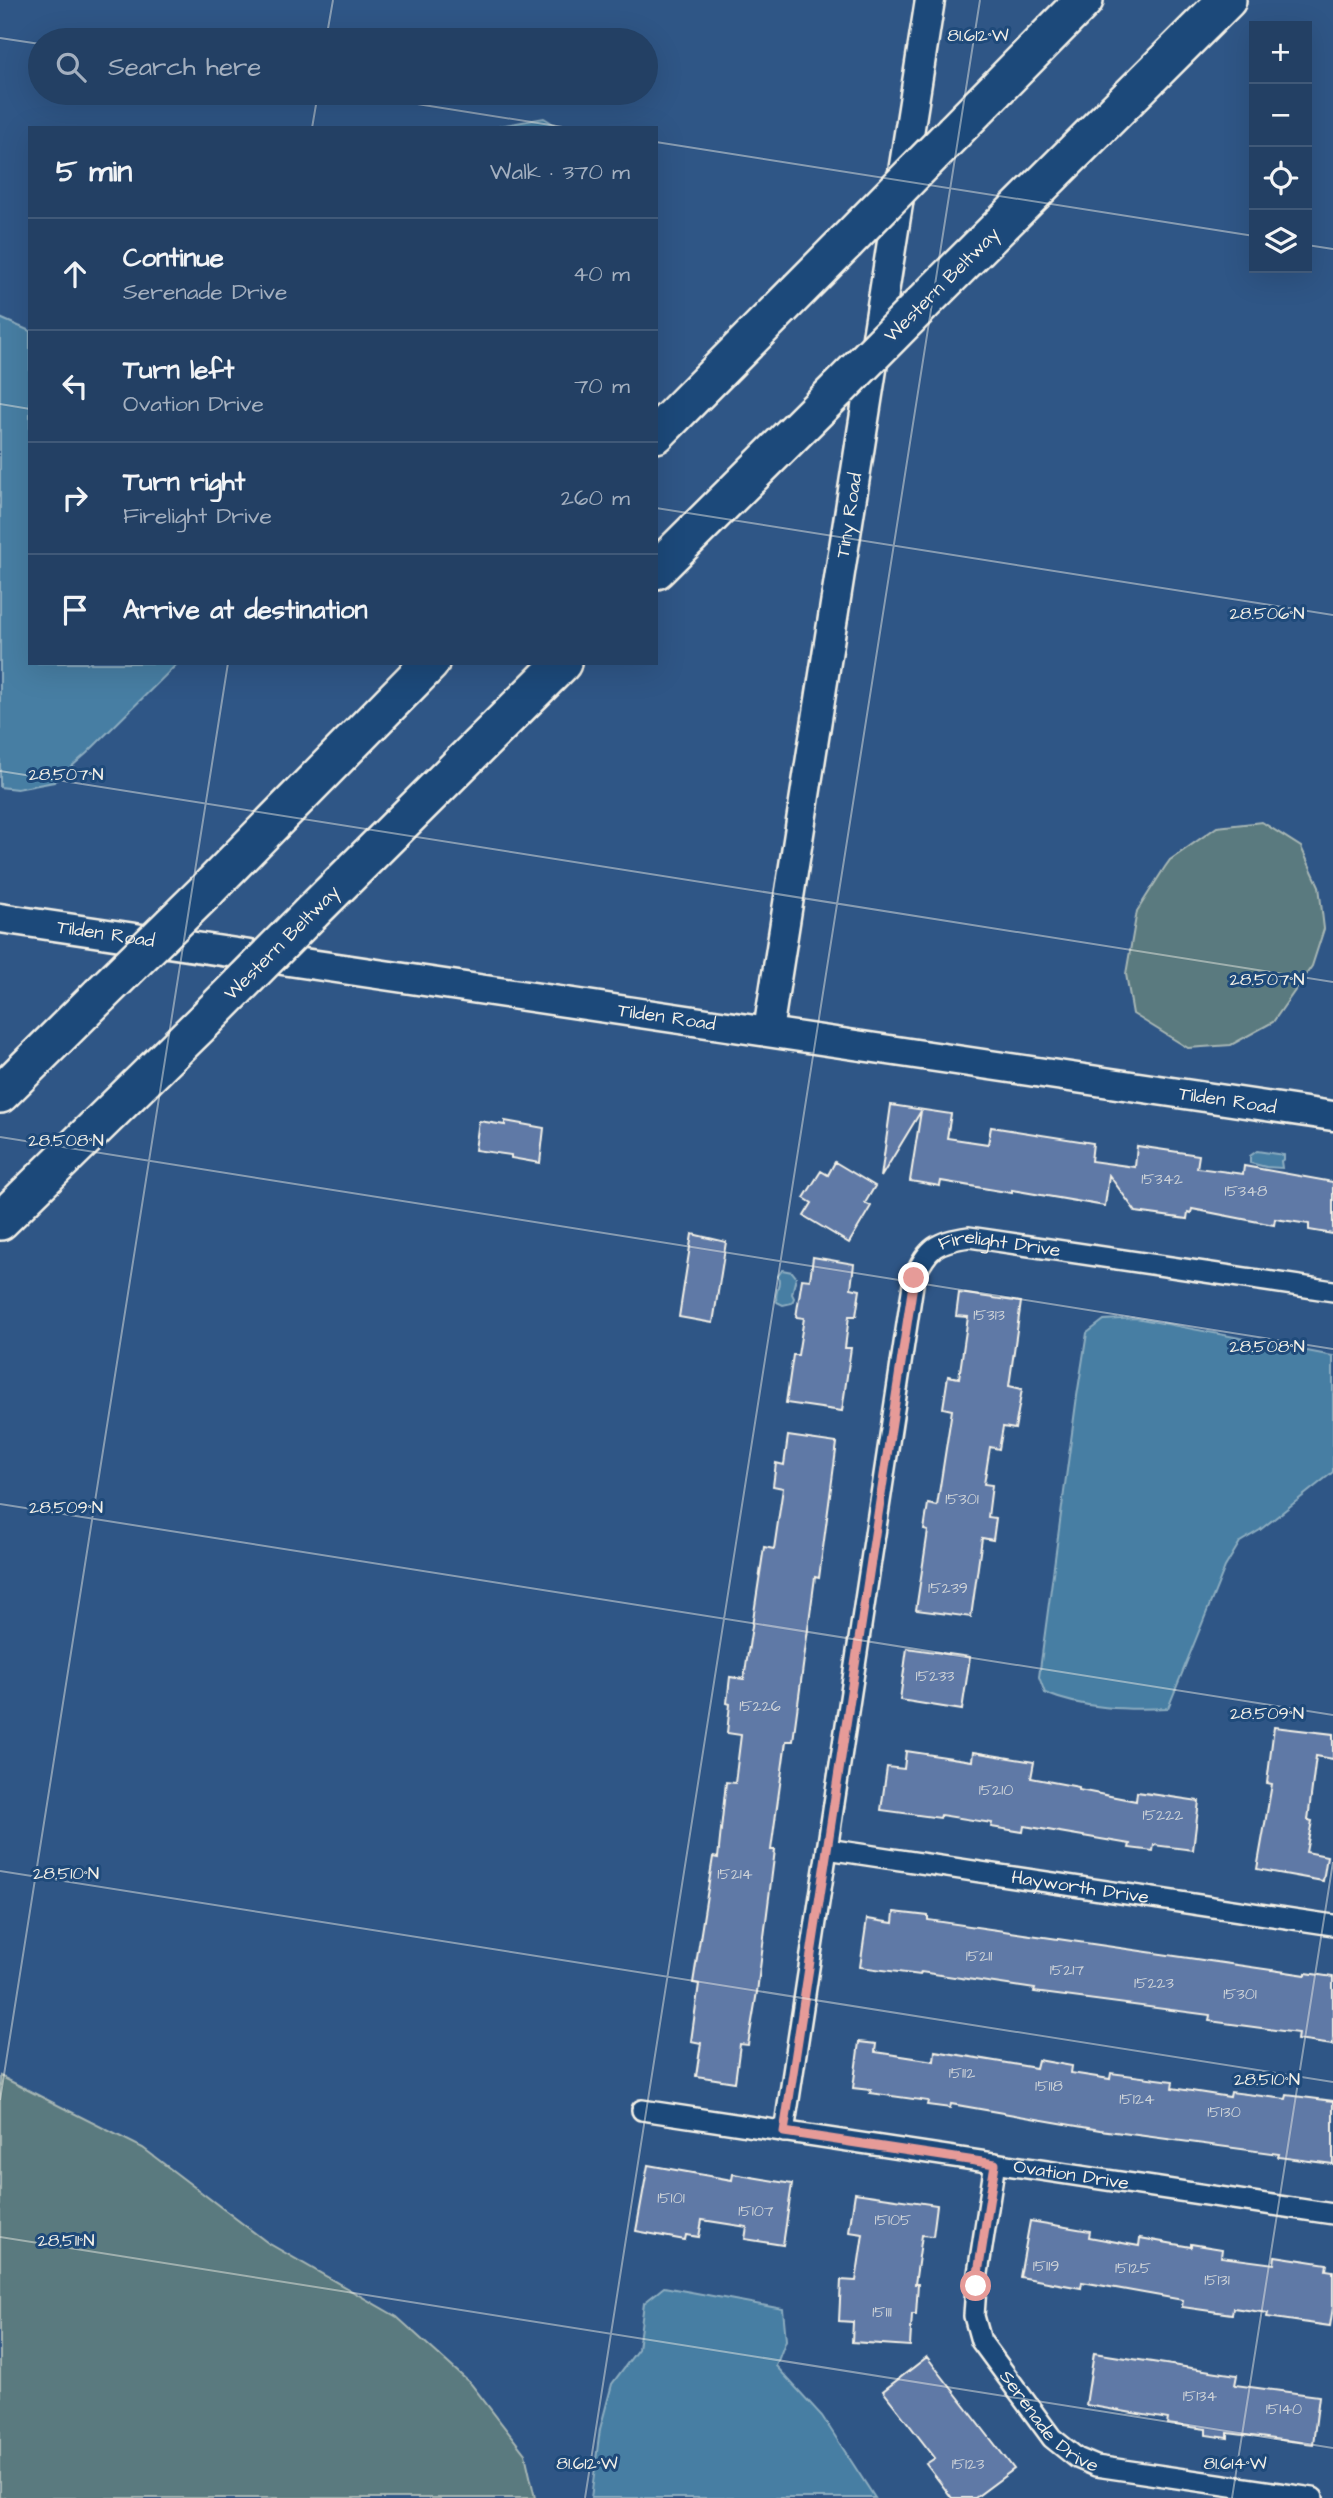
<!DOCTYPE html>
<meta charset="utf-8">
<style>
body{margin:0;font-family:"Architects Daughter",sans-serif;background:#2f4b6d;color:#f1f3f6}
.controls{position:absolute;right:21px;top:21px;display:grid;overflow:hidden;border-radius:0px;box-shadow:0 7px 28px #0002}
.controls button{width:63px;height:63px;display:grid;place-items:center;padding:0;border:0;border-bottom:2px solid #405978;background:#234064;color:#f1f3f6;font:35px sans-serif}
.stop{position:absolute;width:21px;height:21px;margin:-16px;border:5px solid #e69b98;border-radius:50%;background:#fff}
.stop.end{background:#e69b98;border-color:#fff;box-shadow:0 2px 7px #0008}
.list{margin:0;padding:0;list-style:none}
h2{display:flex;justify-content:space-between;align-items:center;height:91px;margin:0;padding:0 28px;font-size:30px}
h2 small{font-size:23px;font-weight:400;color:#a3afbf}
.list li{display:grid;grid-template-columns:46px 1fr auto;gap:21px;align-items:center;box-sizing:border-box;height:112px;padding:0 28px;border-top:2px solid #405978}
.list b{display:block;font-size:26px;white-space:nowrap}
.list p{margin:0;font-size:23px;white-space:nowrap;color:#a3afbf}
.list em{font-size:23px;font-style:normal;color:#a3afbf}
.icon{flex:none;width:38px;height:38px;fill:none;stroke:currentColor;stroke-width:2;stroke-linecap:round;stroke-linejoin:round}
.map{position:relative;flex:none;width:1333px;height:2498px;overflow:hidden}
.search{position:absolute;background:#234064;box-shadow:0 7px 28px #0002;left:28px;top:28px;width:630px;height:77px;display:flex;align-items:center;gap:18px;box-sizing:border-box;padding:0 24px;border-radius:38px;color:#a3afbf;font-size:26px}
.panel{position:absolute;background:#234064;box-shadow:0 7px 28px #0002;left:28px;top:126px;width:630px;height:539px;border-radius:0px}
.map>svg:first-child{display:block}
.green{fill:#5a7a7f;stroke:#a7b6b4;stroke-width:2}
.water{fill:#477ea3;stroke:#8cacbf;stroke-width:2}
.building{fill:#5e79a6;stroke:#f4f1e8;stroke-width:2}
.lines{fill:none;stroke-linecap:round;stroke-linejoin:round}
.street-casing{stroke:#f4f1e8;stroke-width:24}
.secondary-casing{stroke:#f4f1e8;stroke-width:33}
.highway-casing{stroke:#f4f1e8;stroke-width:42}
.street{stroke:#1f4a7a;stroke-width:19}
.secondary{stroke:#1f4a7a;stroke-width:28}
.highway{stroke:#1f4a7a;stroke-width:37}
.highway-bridge-casing{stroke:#f4f1e8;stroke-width:42;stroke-linecap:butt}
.highway-bridge{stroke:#1f4a7a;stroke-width:37}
.route{stroke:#e69b98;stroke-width:9}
.ticks{fill:none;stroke:#f4f1e8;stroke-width:2;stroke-opacity:0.45}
.labels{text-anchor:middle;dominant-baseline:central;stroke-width:6;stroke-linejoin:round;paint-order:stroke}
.number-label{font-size:16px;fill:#ced3d8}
.street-label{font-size:19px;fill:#f4f1e8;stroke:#1f4a7a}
.ticks-label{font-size:18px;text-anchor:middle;fill:#f4f1e8;stroke:#1f4a7a;stroke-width:6;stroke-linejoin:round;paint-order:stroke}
</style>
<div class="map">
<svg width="1333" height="2498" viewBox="0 0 1333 2498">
<rect width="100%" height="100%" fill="#2f5686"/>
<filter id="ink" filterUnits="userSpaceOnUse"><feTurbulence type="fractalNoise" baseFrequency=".0143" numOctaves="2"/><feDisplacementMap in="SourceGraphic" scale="14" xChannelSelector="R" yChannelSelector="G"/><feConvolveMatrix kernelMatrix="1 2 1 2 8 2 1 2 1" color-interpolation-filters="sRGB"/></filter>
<g filter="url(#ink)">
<path class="green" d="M 1262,822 L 1301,847 L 1319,886 L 1324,929 L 1312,966 L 1273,1022 L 1231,1045 L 1188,1048 L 1133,1014 L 1126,974 L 1137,911 L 1165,867 L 1170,860 L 1217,827 Z
M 0,2076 L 143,2148 L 268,2243 L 397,2317 L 471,2384 L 525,2454 L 535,2498 L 0,2498 Z"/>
<path class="water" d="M 544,118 L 560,128 L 498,128 L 500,126 Z
M 0,318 L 30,331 L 30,663 L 178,663 L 87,753 L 54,782 L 17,789 L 0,787 Z
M 1257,1151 L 1284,1155 L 1284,1159 L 1281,1161 L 1282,1168 L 1266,1167 L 1250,1163 L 1250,1156 Z
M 782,1270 L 792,1272 L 796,1277 L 792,1294 L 794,1298 L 792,1303 L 783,1305 L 777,1302 C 773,1293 782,1286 778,1276 Z
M 1136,1318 L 1333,1356 L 1333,1472 L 1260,1530 L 1240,1542 L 1225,1567 L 1168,1708 C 1127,1710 1083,1709 1045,1693 L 1039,1677 L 1077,1396 L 1087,1333 L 1104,1320 Z
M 664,2287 L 783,2309 L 786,2340 L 776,2366 L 822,2416 L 875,2498 L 591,2498 L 600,2429 L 612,2384 L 638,2349 L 644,2303 Z"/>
<path class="building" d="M 891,1105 L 951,1114 L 947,1138 L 988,1144 L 991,1127 L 1093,1143 L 1091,1161 L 1135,1167 L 1137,1146 L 1199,1155 L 1197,1168 L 1243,1174 L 1244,1166 L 1333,1182 L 1333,1234 L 1309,1230 L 1309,1224 L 1275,1219 L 1274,1225 L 1192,1209 L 1191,1213 L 1188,1212 L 1187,1219 L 1136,1212 L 1109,1175 L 1105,1206 L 1012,1190 L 1012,1193 L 941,1181 L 940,1186 L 910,1181 L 921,1111 L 881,1177 Z
M 479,1121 L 505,1125 L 505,1121 L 544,1128 L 540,1163 L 511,1158 L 511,1155 L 475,1150 Z
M 835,1162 L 875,1186 L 865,1203 L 871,1206 L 849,1243 L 804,1216 L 812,1203 L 804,1198 L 821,1171 L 828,1175 Z
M 692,1234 L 726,1242 L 713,1323 L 679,1317 Z
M 813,1257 L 854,1264 L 851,1288 L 860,1290 L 856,1316 L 849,1316 L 845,1348 L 851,1348 L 842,1411 L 786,1403 L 793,1355 L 798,1355 L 804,1318 L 796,1317 L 802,1279 L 810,1280 Z
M 959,1293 L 1021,1302 L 1009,1386 L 1022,1389 L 1015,1429 L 1003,1427 L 999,1449 L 990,1447 L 984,1484 L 992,1485 L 988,1517 L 996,1518 L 993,1540 L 982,1538 L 971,1617 L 916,1610 L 928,1531 L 924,1530 L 928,1504 L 937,1506 L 952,1410 L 943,1408 L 948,1376 L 959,1378 L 968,1317 L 956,1316 Z
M 788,1436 L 837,1443 L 819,1578 L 815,1577 L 793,1741 L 786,1741 L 771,1850 L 775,1850 L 757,1992 L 748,2045 L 740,2044 L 735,2082 L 696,2076 L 701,2043 L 691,2041 L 699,1984 L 693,1983 L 713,1857 L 718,1858 L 726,1782 L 735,1783 L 741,1735 L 727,1733 L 730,1704 L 727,1703 L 730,1677 L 744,1679 L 764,1547 L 774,1549 L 783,1488 L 773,1486 L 776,1463 L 784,1465 Z
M 907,1648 L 970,1657 L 962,1710 L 900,1700 Z
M 1274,1727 L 1333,1734 L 1333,1759 L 1316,1756 L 1308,1820 L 1312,1821 L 1306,1852 L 1327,1856 L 1323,1881 L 1257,1869 L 1272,1784 L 1267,1783 Z
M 906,1751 L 972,1761 L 973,1752 L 1034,1762 L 1031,1778 L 1079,1787 L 1079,1790 L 1136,1801 L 1137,1792 L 1199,1801 L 1193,1850 L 1154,1845 L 1153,1851 L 1129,1848 L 1130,1844 L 1024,1826 L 1023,1832 L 991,1827 L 992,1823 L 941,1815 L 940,1818 L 881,1810 L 887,1767 L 904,1769 Z
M 894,1912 L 928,1916 L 928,1920 L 1306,1975 L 1306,1973 L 1333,1977 L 1333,2045 L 1297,2040 L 1298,2033 L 1209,2021 L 1210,2015 L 1034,1992 L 1035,1989 L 921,1972 L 920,1975 L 860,1967 L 867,1919 L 893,1923 Z
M 859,2042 L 876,2044 L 875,2052 L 934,2061 L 935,2051 L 1036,2068 L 1038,2060 L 1072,2066 L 1071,2073 L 1110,2079 L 1111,2073 L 1173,2081 L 1172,2088 L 1230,2097 L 1231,2092 L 1286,2099 L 1287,2095 L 1333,2101 L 1333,2164 L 1278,2157 L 1279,2154 L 1100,2130 L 951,2104 L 950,2108 L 927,2105 L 928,2101 L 870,2093 L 871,2090 L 853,2088 Z
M 648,2165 L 732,2180 L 733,2174 L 792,2184 L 783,2245 L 745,2239 L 747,2227 L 702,2220 L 699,2237 L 686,2235 L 685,2240 L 636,2231 Z
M 855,2193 L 937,2205 L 933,2236 L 922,2235 L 915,2284 L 918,2284 L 916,2314 L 912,2314 L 910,2346 L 852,2342 L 853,2322 L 839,2321 L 841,2280 L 856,2281 L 863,2234 L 849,2232 Z
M 1030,2221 L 1090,2231 L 1089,2237 L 1139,2246 L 1140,2238 L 1191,2247 L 1191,2244 L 1222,2249 L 1221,2257 L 1274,2264 L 1275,2256 L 1327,2264 L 1326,2270 L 1333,2271 L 1333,2307 L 1330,2326 L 1267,2317 L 1268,2313 L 1233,2308 L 1232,2314 L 1182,2307 L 1183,2300 L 1082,2282 L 1081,2288 L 1020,2277 Z
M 1094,2353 L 1237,2375 L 1235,2385 L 1319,2396 L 1313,2444 L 1228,2433 L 1228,2438 L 1206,2435 L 1206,2429 L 1167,2424 L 1168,2419 L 1086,2405 Z
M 927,2357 L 1014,2469 L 975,2498 L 952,2498 L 926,2464 L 935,2458 L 883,2391 Z"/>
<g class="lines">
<defs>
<g id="street">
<path id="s1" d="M 827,1849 L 1333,1925"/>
<path id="s2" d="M 642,2110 L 1333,2214"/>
<path id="s3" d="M 784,2132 L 914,1278 C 928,1247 936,1242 969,1237 L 1333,1291"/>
<path id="s4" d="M 995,2163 L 976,2286 L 974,2316 L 981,2341 L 1052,2438 L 1077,2458 L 1096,2466 L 1313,2498"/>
</g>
<g id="secondary">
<path id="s5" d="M 0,918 L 1333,1116"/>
<path id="s6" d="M 768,1031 L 930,0"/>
</g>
<path id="highway" d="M 954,132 L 1084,0
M 921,305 L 1227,0
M 656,434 L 845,243
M 656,570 L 839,388
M 206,891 L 430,663
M 311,913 L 562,663
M 0,1094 L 100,995
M 0,1221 L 205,1020"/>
</defs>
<use href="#street" class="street-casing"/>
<use href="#secondary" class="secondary-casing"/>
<use href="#highway" class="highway-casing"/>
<use href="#street" class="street"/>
<use href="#secondary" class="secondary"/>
<use href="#highway" class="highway"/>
<defs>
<path id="highway-bridge" d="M 845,243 L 954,132
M 839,388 L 921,305
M 100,995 L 206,891
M 205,1020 L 311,913"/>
</defs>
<use href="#highway-bridge" class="highway-bridge-casing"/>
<use href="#highway-bridge" class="highway-bridge"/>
</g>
</g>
<g class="lines" filter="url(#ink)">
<path class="route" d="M 914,1278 L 784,2132 L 995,2164 L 976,2286"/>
</g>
<path class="ticks" d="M 0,38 L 40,44M 326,40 L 333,0M 348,93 L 569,128M 312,128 L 318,93M 656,142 L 1254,236M 1307,245 L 1333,249M 0,404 L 30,409M 656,508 L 1333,615M 0,771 L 1333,982M 0,1137 L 1333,1349M 0,1504 L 1333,1715M 0,1871 L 1333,2082M 0,2100 L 228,663M 0,2237 L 1333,2448M 585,2498 L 980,0M 1232,2498 L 1333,1862"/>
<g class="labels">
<g class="number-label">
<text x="1162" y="1179">15342</text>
<text x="1246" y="1191">15348</text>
<text x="989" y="1315">15313</text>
<text x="962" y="1499">15301</text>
<text x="948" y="1588">15239</text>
<text x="935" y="1676">15233</text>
<text x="760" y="1706">15226</text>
<text x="996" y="1790">15210</text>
<text x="1163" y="1815">15222</text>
<text x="735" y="1874">15214</text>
<text x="979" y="1956">15211</text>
<text x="1067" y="1970">15217</text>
<text x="1154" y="1983">15223</text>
<text x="1240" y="1994">15301</text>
<text x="962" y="2073">15112</text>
<text x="1049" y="2086">15118</text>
<text x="1137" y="2099">15124</text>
<text x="1224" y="2112">15130</text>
<text x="671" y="2198">15101</text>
<text x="756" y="2211">15107</text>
<text x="893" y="2220">15105</text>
<text x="1046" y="2266">15119</text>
<text x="1133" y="2268">15125</text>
<text x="1217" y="2280">15131</text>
<text x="882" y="2312">15111</text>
<text x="1200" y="2396">15134</text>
<text x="1284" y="2409">15140</text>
<text x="968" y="2464">15123</text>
</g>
<g class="street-label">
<text transform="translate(942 285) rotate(-45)">Western Beltway</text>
<text stroke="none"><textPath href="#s6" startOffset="522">Tiny Road</textPath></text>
<text stroke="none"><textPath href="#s5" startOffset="107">Tilden Road</textPath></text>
<text transform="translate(282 943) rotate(-45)">Western Beltway</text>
<text stroke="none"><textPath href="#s5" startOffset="674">Tilden Road</textPath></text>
<text stroke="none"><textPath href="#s5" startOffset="1241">Tilden Road</textPath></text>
<text stroke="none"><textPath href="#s3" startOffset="968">Firelight Drive</textPath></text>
<text stroke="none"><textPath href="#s1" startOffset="256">Hayworth Drive</textPath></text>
<text stroke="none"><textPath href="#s2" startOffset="434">Ovation Drive</textPath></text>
<text stroke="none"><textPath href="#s4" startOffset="287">Serenade Drive</textPath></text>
</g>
</g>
<g class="ticks-label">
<text x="978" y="41">81.612°W</text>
<text x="1267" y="619">28.506°N</text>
<text x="66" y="780">28.507°N</text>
<text x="1267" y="985">28.507°N</text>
<text x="66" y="1146">28.508°N</text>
<text x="1267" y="1352">28.508°N</text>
<text x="66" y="1513">28.509°N</text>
<text x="1267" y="1719">28.509°N</text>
<text x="66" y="1879">28.510°N</text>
<text x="1267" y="2085">28.510°N</text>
<text x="66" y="2246">28.511°N</text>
<text x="587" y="2469">81.612°W</text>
<text x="1235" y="2469">81.614°W</text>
</g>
</svg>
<div class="controls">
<button>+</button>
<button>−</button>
<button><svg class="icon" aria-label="locate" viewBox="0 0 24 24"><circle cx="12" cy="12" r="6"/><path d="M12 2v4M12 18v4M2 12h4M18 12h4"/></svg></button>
<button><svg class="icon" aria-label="layers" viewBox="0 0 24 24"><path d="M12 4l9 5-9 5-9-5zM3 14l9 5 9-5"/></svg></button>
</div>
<div class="stop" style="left:976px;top:2286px"></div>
<div class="stop end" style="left:914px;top:1278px"></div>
<div class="search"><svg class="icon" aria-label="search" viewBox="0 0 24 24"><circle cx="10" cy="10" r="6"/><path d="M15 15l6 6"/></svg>Search here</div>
<section class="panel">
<h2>5 min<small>Walk · 370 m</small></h2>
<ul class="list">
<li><svg class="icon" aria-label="ahead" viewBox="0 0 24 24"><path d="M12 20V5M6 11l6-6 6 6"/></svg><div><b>Continue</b><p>Serenade Drive</p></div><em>40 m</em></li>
<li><svg class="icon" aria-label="left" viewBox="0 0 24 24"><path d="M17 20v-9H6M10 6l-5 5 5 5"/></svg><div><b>Turn left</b><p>Ovation Drive</p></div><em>70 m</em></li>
<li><svg class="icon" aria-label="right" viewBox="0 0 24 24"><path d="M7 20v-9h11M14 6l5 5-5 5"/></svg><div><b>Turn right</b><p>Firelight Drive</p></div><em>260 m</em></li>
<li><svg class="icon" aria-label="arrive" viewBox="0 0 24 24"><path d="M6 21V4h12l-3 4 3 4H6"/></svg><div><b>Arrive at destination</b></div></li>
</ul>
</section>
</div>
